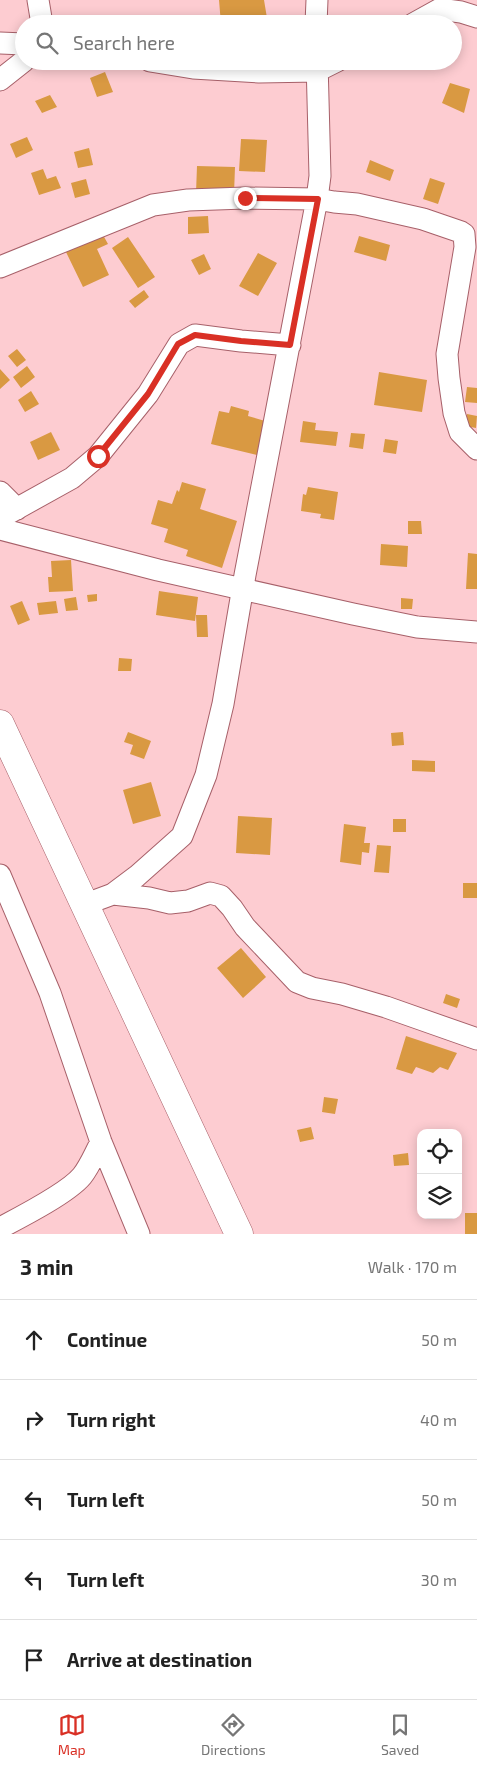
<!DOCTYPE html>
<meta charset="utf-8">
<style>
body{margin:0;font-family:"Exo 2",sans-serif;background:#f6f6f6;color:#222}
.controls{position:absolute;right:15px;bottom:15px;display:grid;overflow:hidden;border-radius:10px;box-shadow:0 2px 12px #0003}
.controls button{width:45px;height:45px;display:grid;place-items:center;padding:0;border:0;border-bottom:1px solid #e0e0e0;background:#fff;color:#222;font:25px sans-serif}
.stop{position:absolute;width:15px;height:15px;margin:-11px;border:4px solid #d93025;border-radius:50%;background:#fff}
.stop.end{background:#d93025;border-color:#fff;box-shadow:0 1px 5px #0008}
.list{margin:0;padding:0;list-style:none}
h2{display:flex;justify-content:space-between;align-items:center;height:65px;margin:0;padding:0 20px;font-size:21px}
h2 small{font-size:16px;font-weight:400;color:#767676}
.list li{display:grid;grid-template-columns:32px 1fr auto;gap:15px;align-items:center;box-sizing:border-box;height:80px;padding:0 20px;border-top:1px solid #e0e0e0}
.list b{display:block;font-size:19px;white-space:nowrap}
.list em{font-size:16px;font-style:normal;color:#767676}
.icon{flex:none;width:28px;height:28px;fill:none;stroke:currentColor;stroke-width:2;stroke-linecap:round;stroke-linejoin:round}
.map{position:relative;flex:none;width:477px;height:1234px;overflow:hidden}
.search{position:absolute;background:#fff;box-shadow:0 2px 12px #0003;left:15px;right:15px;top:15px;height:55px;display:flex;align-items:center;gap:12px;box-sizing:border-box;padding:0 18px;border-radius:28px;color:#767676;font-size:19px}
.sheet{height:465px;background:#fff}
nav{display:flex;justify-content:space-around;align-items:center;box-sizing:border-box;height:70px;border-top:1px solid #e0e0e0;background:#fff;font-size:14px;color:#767676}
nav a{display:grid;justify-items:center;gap:2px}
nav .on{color:#d93025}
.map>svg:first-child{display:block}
.building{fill:#d99942}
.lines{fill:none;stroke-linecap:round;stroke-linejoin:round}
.street-casing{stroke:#a76069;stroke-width:23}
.secondary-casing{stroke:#a76069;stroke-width:29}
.street{stroke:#fff;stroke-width:21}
.secondary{stroke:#fff;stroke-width:28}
.route{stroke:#d93025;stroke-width:6}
</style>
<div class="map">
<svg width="477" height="1234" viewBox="0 0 477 1234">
<rect width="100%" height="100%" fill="#fdccd1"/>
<path class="building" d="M 219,0 L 264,0 L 268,24 L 221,24 Z
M 105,72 L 113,92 L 97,97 L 90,78 Z
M 450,83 L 470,89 L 464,113 L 442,103 Z
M 50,95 L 57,107 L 42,113 L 35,101 Z
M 27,137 L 33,150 L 16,158 L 10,144 Z
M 241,139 L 267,140 L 265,172 L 239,171 Z
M 89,148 L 93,165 L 78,168 L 74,152 Z
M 370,160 L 394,170 L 390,181 L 366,172 Z
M 197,166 L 235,167 L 234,194 L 196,193 Z
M 43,169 L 47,179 L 56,176 L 61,188 L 39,195 L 31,173 Z
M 430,178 L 445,183 L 438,204 L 423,199 Z
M 86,179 L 90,194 L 75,198 L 71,183 Z
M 208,216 L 209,233 L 188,234 L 188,217 Z
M 103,235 L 108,244 L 97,249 L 109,275 L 83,287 L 66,252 Z
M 359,236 L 390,245 L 386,261 L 354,252 Z
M 128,237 L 155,277 L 138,288 L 112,248 Z
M 258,253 L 277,263 L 258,296 L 239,286 Z
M 204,254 L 211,269 L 199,275 L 191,260 Z
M 144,290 L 149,297 L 135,308 L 129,301 Z
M 17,349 L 26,360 L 17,367 L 8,356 Z
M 27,366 L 35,377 L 21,388 L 13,377 Z
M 0,369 L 10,380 L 0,389 Z
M 379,372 L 427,380 L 422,412 L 374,405 Z
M 467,387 L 477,388 L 477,403 L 465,402 Z
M 31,391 L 39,404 L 25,412 L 18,400 Z
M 231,406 L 249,411 L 248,416 L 265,421 L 257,455 L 211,444 L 219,411 L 229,413 Z
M 467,414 L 477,416 L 476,428 L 465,426 Z
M 303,421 L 316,423 L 315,430 L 338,432 L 336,446 L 300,442 Z
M 51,432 L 60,450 L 38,460 L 30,442 Z
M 351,433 L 365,434 L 363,449 L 349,447 Z
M 385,439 L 398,441 L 396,454 L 383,452 Z
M 182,482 L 206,489 L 200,509 L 237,521 L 222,568 L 186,556 L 188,550 L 164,542 L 168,529 L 151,524 L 158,500 L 172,504 L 177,490 L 179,492 Z
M 308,487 L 338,492 L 334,520 L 320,518 L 321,514 L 301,511 L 303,494 L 306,495 Z
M 408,521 L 421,521 L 422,534 L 408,534 Z
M 381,544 L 408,546 L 407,567 L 380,565 Z
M 468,553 L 477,554 L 477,589 L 466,589 Z
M 71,560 L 73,591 L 49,592 L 48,577 L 52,577 L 51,561 Z
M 159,591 L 198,597 L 195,621 L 156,615 Z
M 97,594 L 97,601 L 88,602 L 87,595 Z
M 76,597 L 78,610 L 66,611 L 64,599 Z
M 401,598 L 413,599 L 412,609 L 401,609 Z
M 22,601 L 30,620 L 18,625 L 10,606 Z
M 56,601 L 58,613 L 39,615 L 37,603 Z
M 196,615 L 207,615 L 208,637 L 197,637 Z
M 119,658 L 132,659 L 131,671 L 118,671 Z
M 128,732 L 151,741 L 144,759 L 130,754 L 133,745 L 124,742 Z
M 403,732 L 404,745 L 392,746 L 391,733 Z
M 412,760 L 435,761 L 435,772 L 412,771 Z
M 151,782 L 161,816 L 133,824 L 123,790 Z
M 238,816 L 272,818 L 270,855 L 236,853 Z
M 393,819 L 406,819 L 406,832 L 393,832 Z
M 344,824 L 366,827 L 364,843 L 370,843 L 369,853 L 362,852 L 361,865 L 340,862 Z
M 377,845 L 391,846 L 389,873 L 374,872 Z
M 463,883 L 477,883 L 477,898 L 463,898 Z
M 241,948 L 266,977 L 243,998 L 217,968 Z
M 446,994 L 460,999 L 457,1008 L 443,1003 Z
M 406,1036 L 457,1053 L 448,1070 L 440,1067 L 433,1073 L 416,1067 L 412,1074 L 396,1069 Z
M 324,1097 L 338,1099 L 335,1114 L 322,1112 Z
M 311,1127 L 314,1139 L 300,1142 L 297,1130 Z
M 408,1153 L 409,1165 L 394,1166 L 393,1155 Z
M 465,1213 L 477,1213 L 477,1234 L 465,1234 Z"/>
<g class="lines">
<defs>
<path id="street" d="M 38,0 L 42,24
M 316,24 L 317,0
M 413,24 L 440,9 L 461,12 L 477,17
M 0,43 L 24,44
M 150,61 L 193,68 L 259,72 L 317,71 L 337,61
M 0,80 L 24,61
M 0,267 L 153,205 L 188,200 L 245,198 L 317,199 L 334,202 L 357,204 L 423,219 L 461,232 L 464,234 L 465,247 L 447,354 L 449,378 L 454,413 L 460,432 L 477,449
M 0,492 L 17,509
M 0,518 L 72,478 L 98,456 L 148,394 L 179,344 L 195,335 L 241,341 L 290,345
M 0,529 L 158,570 L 353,614 L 417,627 L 477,632
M 0,875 L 50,993 L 101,1142 L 139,1234
M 113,894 L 149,898 L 170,903 L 188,901 L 210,893 L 221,896 L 232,908 L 245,927 L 297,982 L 312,988 L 342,994 L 386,1007 L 477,1039
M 86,904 L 113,894 L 137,876 L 182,836 L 206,775 L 223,704 L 245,575 L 317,199 L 320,176 L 317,61
M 0,1228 C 21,1217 68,1193 82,1176 C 90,1166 95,1153 101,1142"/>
<path id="secondary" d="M 0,724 L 239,1234"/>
</defs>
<use href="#street" class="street-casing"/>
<use href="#secondary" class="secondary-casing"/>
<use href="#street" class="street"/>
<use href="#secondary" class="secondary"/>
</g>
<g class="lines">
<path class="route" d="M 98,456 L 148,394 L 178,344 L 195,335 L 241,341 L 290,345 L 318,199 L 245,198"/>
</g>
</svg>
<div class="controls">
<button><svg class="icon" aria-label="locate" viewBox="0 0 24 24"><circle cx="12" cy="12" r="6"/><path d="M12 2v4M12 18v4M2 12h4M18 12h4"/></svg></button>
<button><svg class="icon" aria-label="layers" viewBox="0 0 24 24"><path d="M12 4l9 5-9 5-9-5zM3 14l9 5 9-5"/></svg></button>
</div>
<div class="stop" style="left:98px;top:456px"></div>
<div class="stop end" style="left:245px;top:198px"></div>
<div class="search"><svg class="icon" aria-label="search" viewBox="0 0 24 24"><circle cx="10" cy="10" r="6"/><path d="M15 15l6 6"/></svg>Search here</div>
</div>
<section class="sheet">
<h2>3 min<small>Walk · 170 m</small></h2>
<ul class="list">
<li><svg class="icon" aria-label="ahead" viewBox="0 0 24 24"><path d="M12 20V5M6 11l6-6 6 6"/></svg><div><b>Continue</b></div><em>50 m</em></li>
<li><svg class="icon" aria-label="right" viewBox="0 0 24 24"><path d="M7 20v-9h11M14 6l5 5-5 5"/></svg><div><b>Turn right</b></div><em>40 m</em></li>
<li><svg class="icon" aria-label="left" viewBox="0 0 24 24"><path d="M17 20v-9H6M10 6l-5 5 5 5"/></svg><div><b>Turn left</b></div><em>50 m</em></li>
<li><svg class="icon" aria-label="left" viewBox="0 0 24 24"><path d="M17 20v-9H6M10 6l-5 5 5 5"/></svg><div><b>Turn left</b></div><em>30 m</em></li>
<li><svg class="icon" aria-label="arrive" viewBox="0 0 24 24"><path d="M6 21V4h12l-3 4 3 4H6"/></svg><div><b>Arrive at destination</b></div></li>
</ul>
</section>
<nav>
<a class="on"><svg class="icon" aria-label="map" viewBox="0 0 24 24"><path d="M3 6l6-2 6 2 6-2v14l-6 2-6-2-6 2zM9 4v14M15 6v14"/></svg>Map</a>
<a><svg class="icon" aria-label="directions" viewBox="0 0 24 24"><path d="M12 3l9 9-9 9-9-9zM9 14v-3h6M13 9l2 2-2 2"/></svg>Directions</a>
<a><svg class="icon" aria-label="saved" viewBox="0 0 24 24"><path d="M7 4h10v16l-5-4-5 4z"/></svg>Saved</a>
</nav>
